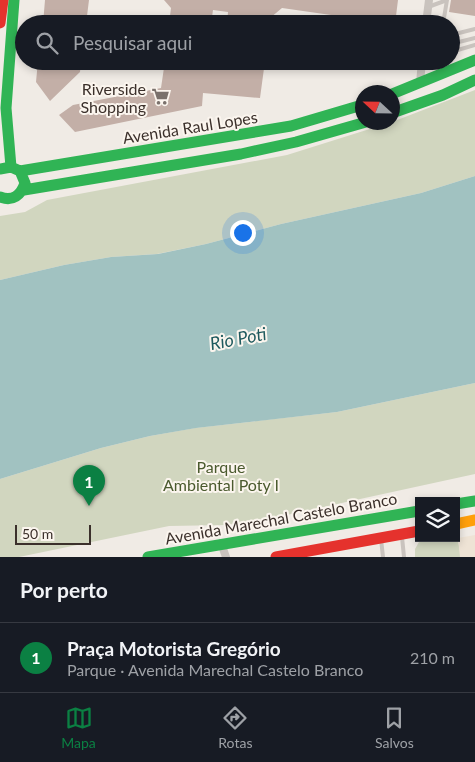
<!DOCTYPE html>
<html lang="pt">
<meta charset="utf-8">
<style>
body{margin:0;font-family:Lato,sans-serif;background:#20242c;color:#f1f3f6}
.controls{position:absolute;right:15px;bottom:15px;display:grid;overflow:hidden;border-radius:0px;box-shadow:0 2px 8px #0003}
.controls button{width:45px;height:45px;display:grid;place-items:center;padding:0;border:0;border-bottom:1px solid #363941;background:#171b24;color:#f1f3f6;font:25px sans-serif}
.compass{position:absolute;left:355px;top:85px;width:45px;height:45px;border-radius:50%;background:#171b24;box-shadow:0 2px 8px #0003;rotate:292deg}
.scale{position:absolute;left:15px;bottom:12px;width:76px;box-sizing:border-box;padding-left:5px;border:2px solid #3b302b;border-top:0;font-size:14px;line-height:18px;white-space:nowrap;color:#3b302b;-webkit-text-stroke:4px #fbf5ee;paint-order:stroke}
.you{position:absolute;left:242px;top:232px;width:18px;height:18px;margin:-12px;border:4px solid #fff;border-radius:50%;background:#1a73e8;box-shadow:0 0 0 8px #1a73e833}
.badge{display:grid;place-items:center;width:32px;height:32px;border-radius:50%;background:#0b8043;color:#fff;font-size:16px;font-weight:700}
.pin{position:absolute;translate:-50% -41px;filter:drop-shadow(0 1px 2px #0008)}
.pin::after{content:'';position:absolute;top:26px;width:18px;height:15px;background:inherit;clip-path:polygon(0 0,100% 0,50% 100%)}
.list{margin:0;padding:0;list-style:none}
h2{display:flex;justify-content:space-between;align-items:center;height:65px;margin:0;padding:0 20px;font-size:21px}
h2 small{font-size:16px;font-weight:400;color:#9ea1a6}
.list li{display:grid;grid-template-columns:32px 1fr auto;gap:15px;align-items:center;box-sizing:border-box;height:70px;padding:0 20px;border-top:1px solid #363941}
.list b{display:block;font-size:19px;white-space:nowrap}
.list p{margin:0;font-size:16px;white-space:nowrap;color:#9ea1a6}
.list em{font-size:16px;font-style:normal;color:#9ea1a6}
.icon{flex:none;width:28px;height:28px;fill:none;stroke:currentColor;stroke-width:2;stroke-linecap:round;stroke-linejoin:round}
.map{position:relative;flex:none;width:475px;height:557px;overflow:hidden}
.search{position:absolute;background:#171b24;box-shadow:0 2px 8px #0003;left:15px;right:15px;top:15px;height:55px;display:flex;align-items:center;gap:12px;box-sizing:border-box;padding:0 18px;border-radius:28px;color:#9ea1a6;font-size:19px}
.sheet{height:135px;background:#171b24}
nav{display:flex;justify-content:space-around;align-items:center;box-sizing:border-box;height:70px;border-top:1px solid #363941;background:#171b24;font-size:14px;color:#9ea1a6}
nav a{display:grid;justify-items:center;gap:2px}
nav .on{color:#0b8043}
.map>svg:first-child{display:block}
.green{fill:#d1d6bf}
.plaza{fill:#eee3d5}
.water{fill:#a1c2c1}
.building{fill:#c3afa7}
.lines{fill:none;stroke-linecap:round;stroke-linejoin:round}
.lane{stroke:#c9c3be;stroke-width:4}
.street{stroke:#c9c3be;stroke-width:8}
.fast{stroke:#30b455;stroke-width:11}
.slow{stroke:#ff9f0a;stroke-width:11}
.jam{stroke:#e5322d;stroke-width:11}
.labels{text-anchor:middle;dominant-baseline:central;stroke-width:4;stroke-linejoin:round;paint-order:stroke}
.poi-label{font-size:16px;fill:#3b302b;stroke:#fbf5ee;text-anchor:end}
.street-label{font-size:16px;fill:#3b302b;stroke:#fbf5ee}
.park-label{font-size:16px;fill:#4a5a2e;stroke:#fbf5ee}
.water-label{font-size:18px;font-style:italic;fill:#1f5a5e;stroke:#fbf5ee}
</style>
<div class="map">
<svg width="475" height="557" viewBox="0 0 475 557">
<rect width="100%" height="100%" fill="#f0ebe5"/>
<path class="green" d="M 475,90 L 475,176 L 421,193 L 281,224 L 206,244 L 157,254 L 111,257 L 64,265 L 0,280 L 0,216 L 25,212 L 47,200 L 287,155 L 392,122 Z
M 475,383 L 475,474 L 282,516 L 226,525 L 169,526 L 19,557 L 0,557 L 0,479 L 101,448 L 150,436 L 195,428 L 337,412 Z
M 457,535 L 461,557 L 415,557 L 415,549 L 419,542 L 456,538 Z"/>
<path class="plaza" d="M 475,535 L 475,557 L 460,557 L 458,538 Z"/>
<path class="water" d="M 475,176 L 475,383 L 337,412 L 196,428 L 150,436 L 101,448 L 0,479 L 0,280 L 64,265 L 111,257 L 158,254 L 206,244 L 281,224 L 421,193 Z"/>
<path class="building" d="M 45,0 L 89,0 L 86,24 L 43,24 Z
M 164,0 L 398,0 L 395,24 L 337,24 L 338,16 L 282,8 L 270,18 L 270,24 L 227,24 L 228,12 L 213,10 L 211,24 L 169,24 L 171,8 Z
M 451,0 L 475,0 L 475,16 L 449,12 Z
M 38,61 L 81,61 L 80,72 L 50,101 L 36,82 Z
M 165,61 L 265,61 L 260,98 L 203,93 L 202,106 L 75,132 L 59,115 L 73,105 L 161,88 Z"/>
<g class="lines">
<path class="lane" d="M 428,7 L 447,0
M 443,24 L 447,0
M 451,32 L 455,34 L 475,29
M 451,44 L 475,38
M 451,52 L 475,45
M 402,537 L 404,557
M 381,539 L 383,557"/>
<path class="street" d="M 426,24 L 429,0
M 420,83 L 422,61
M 221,543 L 226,557"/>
<path class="fast" d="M 392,94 L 475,60
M 392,113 L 443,95 L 475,80
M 11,167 L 6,108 L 14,0
M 0,169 L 11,167 L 20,171 L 25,183 C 21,195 13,202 0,197
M 20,171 L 291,126 L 362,105
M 24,190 L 241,154 L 296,142 L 366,122
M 456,504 L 475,501
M 148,557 L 419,511"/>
<path class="slow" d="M 456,524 L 475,520"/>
<path class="jam" d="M 0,23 L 3,0
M 276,557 L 419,531"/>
</g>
<defs>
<symbol id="supermarket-bare" viewBox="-9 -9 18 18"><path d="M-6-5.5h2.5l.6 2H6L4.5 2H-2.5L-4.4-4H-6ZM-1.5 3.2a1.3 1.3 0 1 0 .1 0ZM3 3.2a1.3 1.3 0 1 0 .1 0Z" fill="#7a716c" stroke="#fbf5ee" stroke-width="2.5" paint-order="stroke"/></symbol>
</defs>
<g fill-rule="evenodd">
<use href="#supermarket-bare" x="148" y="84" width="25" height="25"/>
</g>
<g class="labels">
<g class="poi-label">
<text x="146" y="88">Riverside<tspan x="146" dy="18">Shopping</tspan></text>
</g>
<g class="street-label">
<text transform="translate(190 127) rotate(-9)">Avenida Raul Lopes</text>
<text transform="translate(281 518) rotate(-10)">Avenida Marechal Castelo Branco</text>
</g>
<g class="park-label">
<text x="221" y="466">Parque<tspan x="221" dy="18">Ambiental Poty I</tspan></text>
</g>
<g class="water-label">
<text transform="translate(238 338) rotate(-11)">Rio Poti</text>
</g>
</g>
</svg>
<div class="controls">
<button><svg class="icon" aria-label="layers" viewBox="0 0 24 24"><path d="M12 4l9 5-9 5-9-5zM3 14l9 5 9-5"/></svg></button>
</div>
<svg class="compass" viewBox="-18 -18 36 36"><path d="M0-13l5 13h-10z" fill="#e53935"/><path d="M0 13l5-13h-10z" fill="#9ea1a6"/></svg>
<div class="scale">50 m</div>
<div class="you"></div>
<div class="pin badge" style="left:89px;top:506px">1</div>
<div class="search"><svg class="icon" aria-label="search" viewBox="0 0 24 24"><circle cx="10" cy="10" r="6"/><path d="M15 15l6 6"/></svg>Pesquisar aqui</div>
</div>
<section class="sheet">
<h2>Por perto<small></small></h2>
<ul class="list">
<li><span class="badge">1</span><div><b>Praça Motorista Gregório</b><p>Parque · Avenida Marechal Castelo Branco</p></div><em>210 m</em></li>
</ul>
</section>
<nav>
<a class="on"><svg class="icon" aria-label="map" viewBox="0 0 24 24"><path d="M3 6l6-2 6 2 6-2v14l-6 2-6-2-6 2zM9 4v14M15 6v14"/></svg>Mapa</a>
<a><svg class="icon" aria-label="directions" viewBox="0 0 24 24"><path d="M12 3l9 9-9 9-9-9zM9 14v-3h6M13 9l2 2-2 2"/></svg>Rotas</a>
<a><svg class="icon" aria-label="saved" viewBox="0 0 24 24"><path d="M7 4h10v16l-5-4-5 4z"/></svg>Salvos</a>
</nav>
